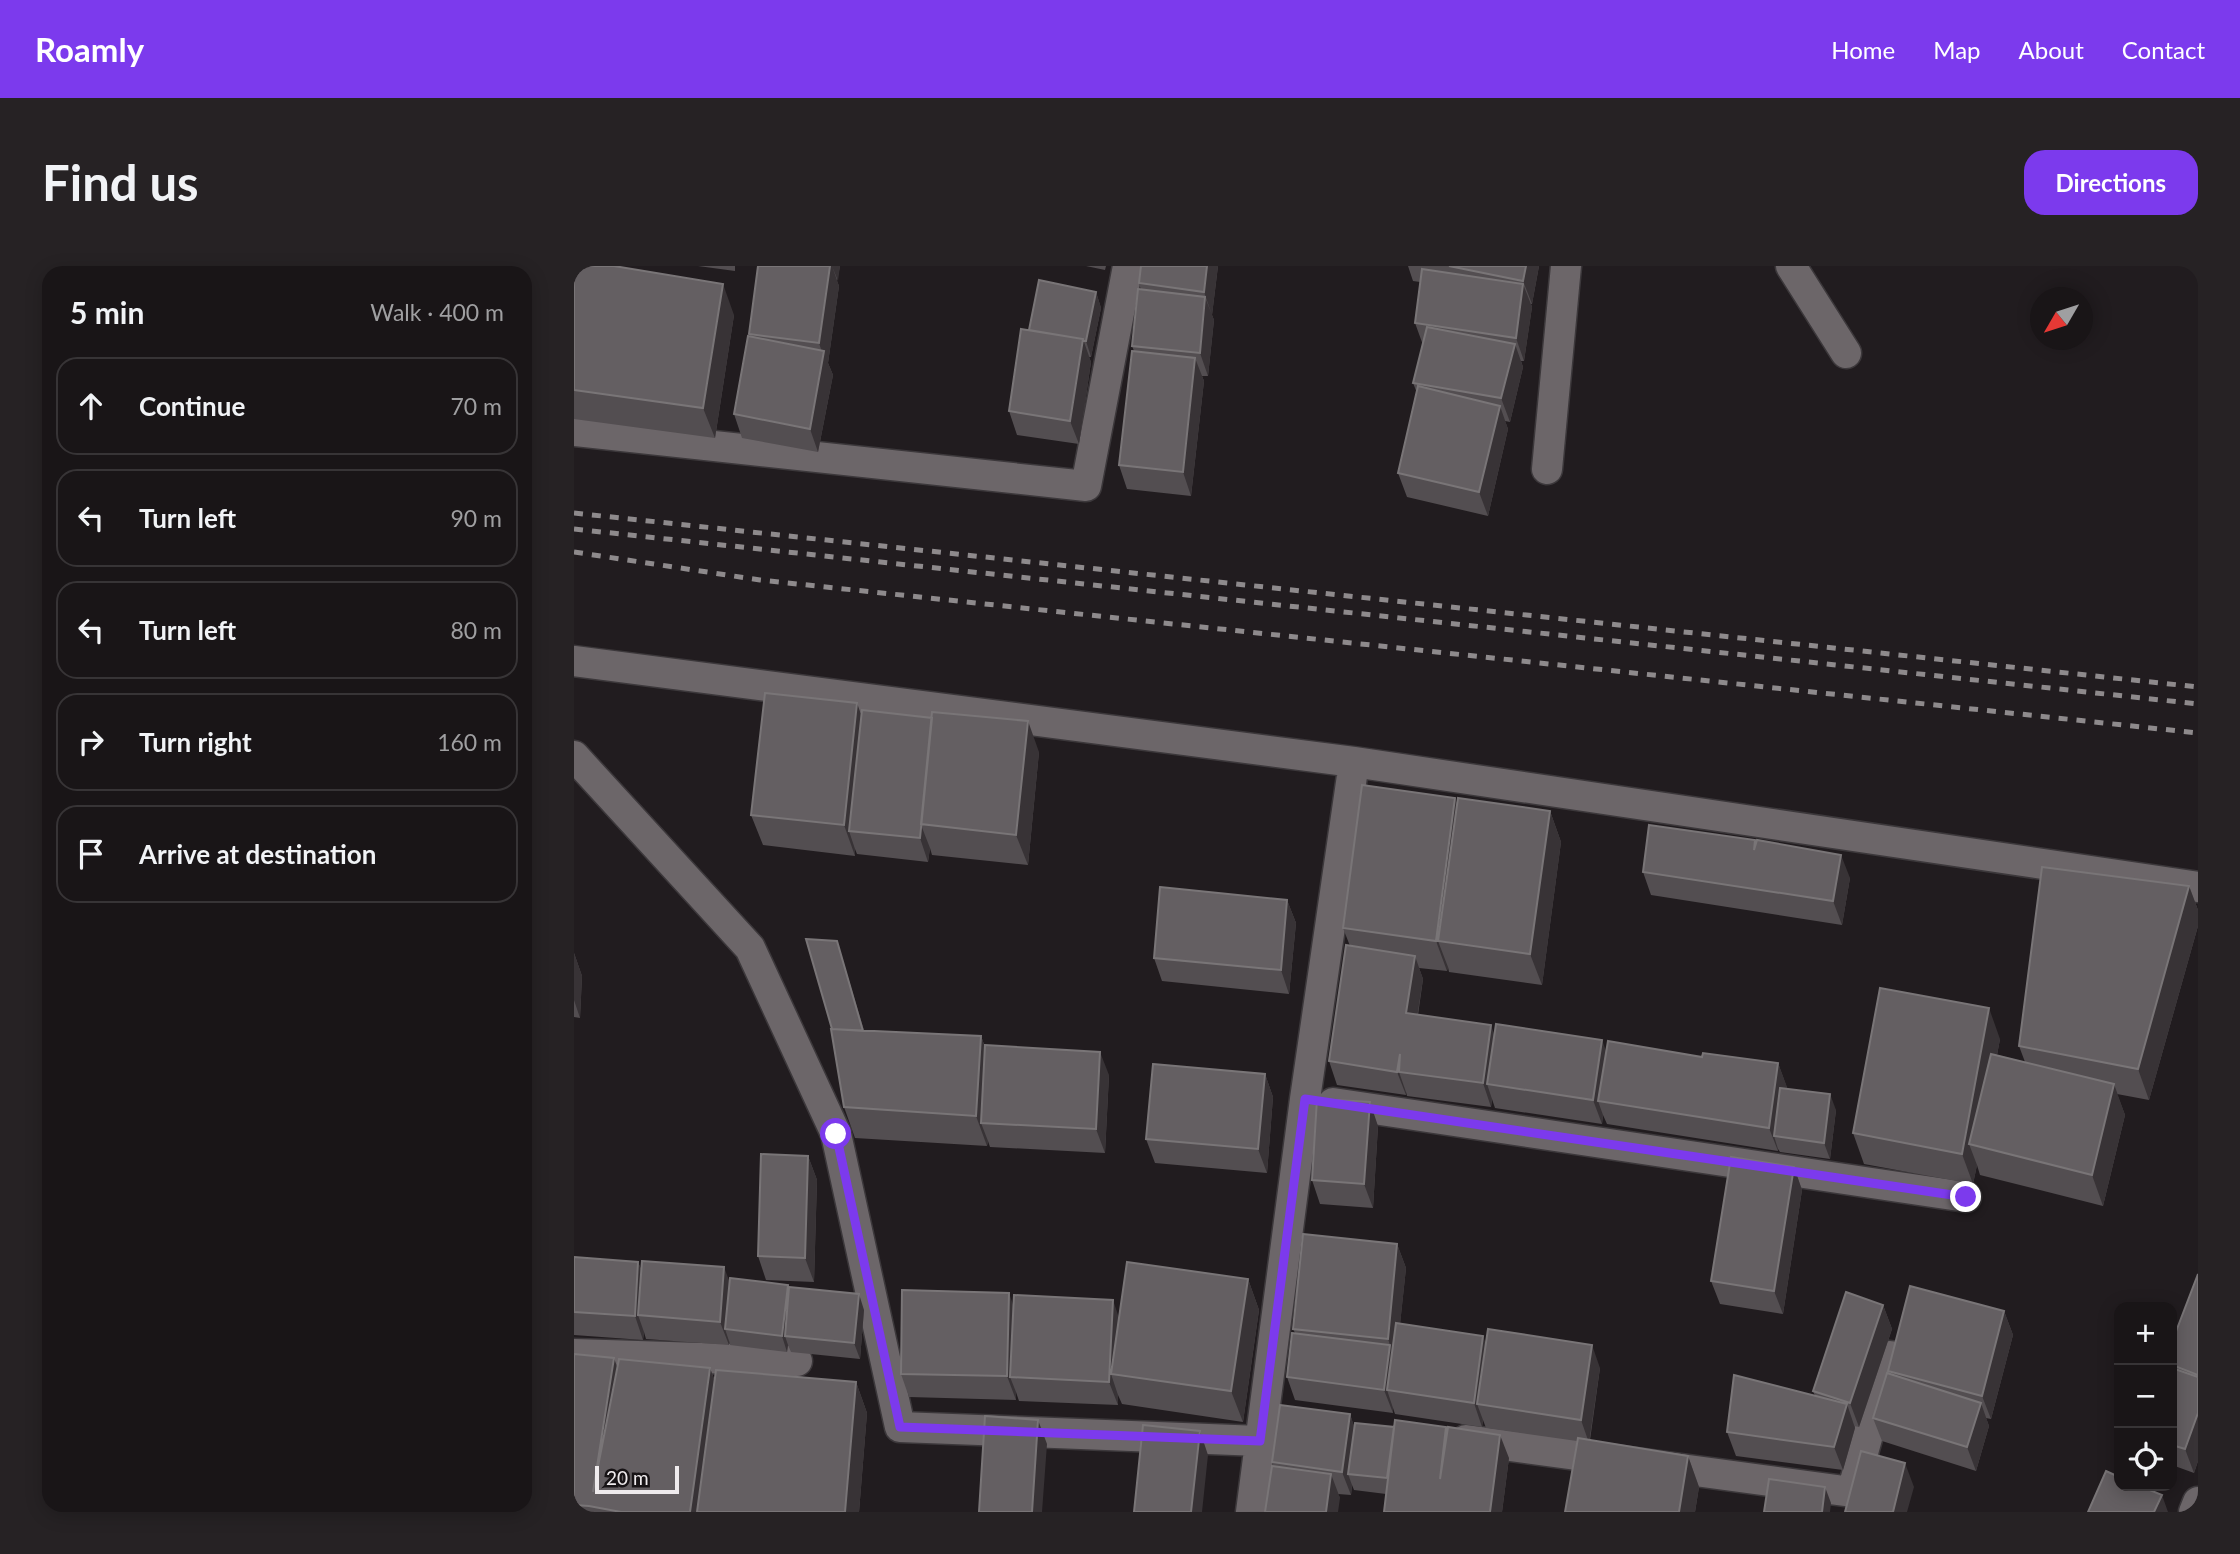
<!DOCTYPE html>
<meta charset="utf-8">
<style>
body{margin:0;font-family:Lato,sans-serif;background:#262224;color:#f1f3f6}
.controls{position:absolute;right:21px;bottom:21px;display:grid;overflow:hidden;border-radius:14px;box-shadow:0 4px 18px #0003}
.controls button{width:63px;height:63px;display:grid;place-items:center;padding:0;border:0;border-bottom:2px solid #373436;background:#191517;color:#f1f3f6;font:35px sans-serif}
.compass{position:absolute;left:1456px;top:21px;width:63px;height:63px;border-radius:50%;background:#191517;box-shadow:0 4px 18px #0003;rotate:231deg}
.scale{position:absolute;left:21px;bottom:18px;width:84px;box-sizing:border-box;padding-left:7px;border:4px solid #efebed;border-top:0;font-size:19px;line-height:24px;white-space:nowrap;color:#efebed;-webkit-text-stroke:5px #171315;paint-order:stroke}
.stop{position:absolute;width:21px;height:21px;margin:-16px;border:5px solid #7c3aed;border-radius:50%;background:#fff}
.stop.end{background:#7c3aed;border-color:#fff;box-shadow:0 2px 7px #0008}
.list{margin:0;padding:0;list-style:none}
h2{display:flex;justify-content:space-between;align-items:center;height:91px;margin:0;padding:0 28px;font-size:30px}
h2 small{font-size:23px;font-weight:400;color:#9f9fa1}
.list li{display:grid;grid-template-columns:46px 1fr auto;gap:21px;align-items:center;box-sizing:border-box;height:98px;margin:0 14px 14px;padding:0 14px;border:2px solid #373436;border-radius:21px}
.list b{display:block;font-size:26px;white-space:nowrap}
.list em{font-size:23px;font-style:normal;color:#9f9fa1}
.icon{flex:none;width:38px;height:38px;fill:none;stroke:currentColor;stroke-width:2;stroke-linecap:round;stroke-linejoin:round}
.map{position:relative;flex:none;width:1624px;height:1246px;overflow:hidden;border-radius:21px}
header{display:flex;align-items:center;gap:42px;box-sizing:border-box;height:98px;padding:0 35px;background:#7c3aed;color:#fff}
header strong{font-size:33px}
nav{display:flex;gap:38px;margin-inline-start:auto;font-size:24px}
.intro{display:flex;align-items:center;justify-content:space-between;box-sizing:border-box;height:168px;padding:0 42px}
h1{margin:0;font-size:49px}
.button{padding:18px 32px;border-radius:21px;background:#7c3aed;color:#fff;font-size:24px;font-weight:700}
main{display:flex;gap:42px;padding:0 42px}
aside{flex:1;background:#191517;border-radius:21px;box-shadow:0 4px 18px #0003}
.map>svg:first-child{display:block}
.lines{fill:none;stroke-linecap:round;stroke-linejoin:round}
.minor-casing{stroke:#3c383b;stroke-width:33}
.minor{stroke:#6c6669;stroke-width:30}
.rail{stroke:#8e8a8c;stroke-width:5;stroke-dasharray:9 9;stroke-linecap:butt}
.wall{fill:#534e51}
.shaded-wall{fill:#383336}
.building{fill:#645f62;stroke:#797577;stroke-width:2}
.route{stroke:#7c3aed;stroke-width:9}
</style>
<header>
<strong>Roamly</strong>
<nav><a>Home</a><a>Map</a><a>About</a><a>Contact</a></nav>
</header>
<div class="intro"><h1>Find us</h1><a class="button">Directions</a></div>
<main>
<aside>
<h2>5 min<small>Walk · 400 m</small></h2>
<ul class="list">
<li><svg class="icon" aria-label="ahead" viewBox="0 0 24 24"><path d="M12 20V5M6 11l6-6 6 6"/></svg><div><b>Continue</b></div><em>70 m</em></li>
<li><svg class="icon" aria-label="left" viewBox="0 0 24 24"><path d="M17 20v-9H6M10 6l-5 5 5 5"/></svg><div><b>Turn left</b></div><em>90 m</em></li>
<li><svg class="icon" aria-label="left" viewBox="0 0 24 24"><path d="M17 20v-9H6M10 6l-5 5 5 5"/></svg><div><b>Turn left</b></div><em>80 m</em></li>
<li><svg class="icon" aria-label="right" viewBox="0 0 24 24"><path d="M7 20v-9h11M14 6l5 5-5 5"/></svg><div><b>Turn right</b></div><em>160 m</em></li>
<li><svg class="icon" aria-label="arrive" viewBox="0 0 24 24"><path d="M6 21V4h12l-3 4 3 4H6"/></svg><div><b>Arrive at destination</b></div></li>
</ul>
</aside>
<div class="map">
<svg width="1624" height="1246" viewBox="0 0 1624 1246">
<rect width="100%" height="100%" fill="#211c1f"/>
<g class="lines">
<defs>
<path id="minor" d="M 1217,0 L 1272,87
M 0,165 L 512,220 L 554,0
M 973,203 L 992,0
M 0,395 L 780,496 L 1624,621
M 0,490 L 176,682 L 262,868 L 326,1161 L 686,1175
M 759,837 L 1392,931
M 0,1088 L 223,1095
M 892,1174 L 1278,1226 L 1316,1090
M 677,1246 L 731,833 L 780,496
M 1620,1246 L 1624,1236"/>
</defs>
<use href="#minor" class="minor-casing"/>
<use href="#minor" class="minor"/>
<path class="rail" d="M 0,247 L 1624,421
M 0,263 L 1624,438
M 0,286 L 186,314 L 1624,467"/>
</g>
<path class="wall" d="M 0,0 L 160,49 L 141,172 L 0,153 Z
M 124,0 L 161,0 L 161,5 Z
M 184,0 L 266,0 L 263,15 L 265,20 L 254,97 L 259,109 L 244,186 L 168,172 L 160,148 L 176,71 L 175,68 Z
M 512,0 L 532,0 L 531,4 Z
M 644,0 L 638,49 L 640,54 L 634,110 L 628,110 L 630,115 L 617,230 L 553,223 L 545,199 L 560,85 L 558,80 L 567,24 L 565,17 Z
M 834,0 L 965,0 L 958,38 L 957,38 L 958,41 L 950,95 L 947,95 L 949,101 L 936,156 L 931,155 L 934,163 L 914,250 L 833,231 L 824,207 L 843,127 L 839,117 L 849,79 L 841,57 L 846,16 L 839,15 Z
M 522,26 L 527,42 L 517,91 L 515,91 L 517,96 L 505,178 L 443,169 L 435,145 L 455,64 Z
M 287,448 L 465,486 L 454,599 L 358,589 L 356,582 L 354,596 L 283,588 L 281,583 L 281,590 L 189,579 L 177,549 Z
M 883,536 L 976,545 L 987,576 L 968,719 L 875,706 L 874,701 L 873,705 L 845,702 L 849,713 L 844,749 L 920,769 L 1032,785 L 1204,797 L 1213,822 L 1262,844 L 1256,893 L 1206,886 L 1204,883 L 1204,885 L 1033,858 L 1029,849 L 1028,858 L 921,842 L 918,833 L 917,841 L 833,830 L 832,826 L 832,829 L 763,819 L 755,795 L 776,680 L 769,662 Z
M 1182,576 L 1276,612 L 1268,659 L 1077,629 L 1069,606 Z
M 1615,620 L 1624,644 L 1624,660 L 1575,834 L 1543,828 L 1551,849 L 1529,940 L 1406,909 L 1403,899 L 1399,918 L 1290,898 L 1279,867 L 1426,773 L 1423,789 L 1451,796 L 1445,780 Z
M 713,634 L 722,657 L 715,728 L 588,715 L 580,692 Z
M 263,675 L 290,765 L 407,770 L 411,781 L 535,809 L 531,887 L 416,881 L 414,875 L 413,880 L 281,872 L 270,841 L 258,763 Z
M 0,687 L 8,710 L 6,752 L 0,751 Z
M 691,808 L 699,831 L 693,907 L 581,897 L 572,873 Z
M 804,860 L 799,942 L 746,938 L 738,914 Z
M 234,890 L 243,914 L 240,1016 L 192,1014 L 184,990 Z
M 1220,901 L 1228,924 L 1209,1048 L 1146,1038 L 1137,1015 Z
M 823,978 L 832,1002 L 826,1058 L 1026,1102 L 1016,1174 L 1114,1190 L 1125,1221 L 1121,1246 L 991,1246 L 1003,1175 L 912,1162 L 909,1154 L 908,1161 L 821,1148 L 819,1142 L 819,1147 L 721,1134 L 713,1111 L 721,1067 L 719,1063 Z
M 0,991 L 64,996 L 67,1003 L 156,1017 L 215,1023 L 290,1044 L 286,1093 L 217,1086 L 214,1079 L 213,1086 L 156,1079 L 155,1075 L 155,1079 L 72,1073 L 70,1066 L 69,1074 L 0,1069 Z
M 1624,1008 L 1624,1195 L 1620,1207 L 1598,1199 L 1598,1076 Z
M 674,1013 L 685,1044 L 669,1156 L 548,1138 L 544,1129 L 544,1139 L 445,1135 L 442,1126 L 442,1134 L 335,1131 L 327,1108 L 439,1040 L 545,1051 Z
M 1309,1039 L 1318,1063 L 1285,1161 L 1280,1160 L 1281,1162 L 1269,1204 L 1162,1190 L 1153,1166 L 1241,1130 L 1239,1125 Z
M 1430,1045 L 1439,1069 L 1417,1153 L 1412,1152 L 1415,1160 L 1402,1205 L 1308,1175 L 1299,1152 L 1315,1108 L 1314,1105 Z
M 0,1088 L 43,1101 L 136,1102 L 141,1115 L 282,1116 L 293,1147 L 285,1246 L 0,1246 Z
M 776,1148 L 780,1161 L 872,1161 L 874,1165 L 935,1192 L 928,1246 L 810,1246 L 812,1228 L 780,1224 L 778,1219 L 777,1229 L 764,1228 L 766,1232 L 699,1200 L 698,1196 Z"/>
<path class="shaded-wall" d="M 256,0 L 258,0 L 265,20 L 254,97 L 259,109 L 244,186 L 236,163 L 249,89 L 245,77 Z
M 258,0 L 266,0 L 264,15 Z
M 633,0 L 644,0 L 638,49 L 630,26 Z
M 952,0 L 965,0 L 958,38 L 949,15 Z
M 149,18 L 160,49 L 141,172 L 129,142 Z
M 949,18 L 958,41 L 950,95 L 942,72 Z
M 522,26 L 527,42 L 517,91 L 512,75 Z
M 631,31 L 640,54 L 634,110 L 626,87 Z
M 509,73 L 517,96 L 505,178 L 496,155 Z
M 941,78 L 949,101 L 936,156 L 927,132 Z
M 621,92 L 630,115 L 617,230 L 609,206 Z
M 926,140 L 934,163 L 914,250 L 905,226 Z
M 283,437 L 294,468 L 275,565 L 281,583 L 281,590 L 270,559 Z
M 454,455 L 465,486 L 454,599 L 442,569 Z
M 881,532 L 892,563 L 864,675 L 874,701 L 873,705 L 862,675 Z
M 976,545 L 987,576 L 968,719 L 956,688 Z
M 347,559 L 356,582 L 354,596 L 346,572 Z
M 1267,589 L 1276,612 L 1268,659 L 1259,635 Z
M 1615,620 L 1624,644 L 1624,660 L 1575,834 L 1564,803 Z
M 713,634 L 722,657 L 715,728 L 707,704 Z
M 263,675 L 268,691 L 299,794 L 293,778 Z
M 0,687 L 8,710 L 6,752 L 0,734 Z
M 841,690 L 849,713 L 840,771 L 832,747 Z
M 1415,742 L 1426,773 L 1406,881 L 1395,878 L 1403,899 L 1399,918 L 1388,888 Z
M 917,759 L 925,783 L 913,818 L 918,833 L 917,841 L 909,817 Z
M 407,770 L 418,801 L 407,857 L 414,875 L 413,880 L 402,850 Z
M 1028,774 L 1037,798 L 1024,835 L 1029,849 L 1028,858 L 1019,834 Z
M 526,786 L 535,809 L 531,887 L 522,863 Z
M 826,788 L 825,806 L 832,826 L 832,829 L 823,806 Z
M 1204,797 L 1213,821 L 1206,871 L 1200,870 L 1204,883 L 1204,885 L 1195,862 Z
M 691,808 L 699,831 L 693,907 L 684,883 Z
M 1540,818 L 1551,849 L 1529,940 L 1518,909 Z
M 1256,828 L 1262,844 L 1256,893 L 1250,877 Z
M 796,836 L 804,860 L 799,942 L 790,918 Z
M 234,890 L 243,914 L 240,1016 L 231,992 Z
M 1220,901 L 1228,924 L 1209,1048 L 1200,1025 Z
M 823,978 L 832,1002 L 822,1097 L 814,1073 Z
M 64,996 L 73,1019 L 64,1049 L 70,1066 L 69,1074 L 61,1050 Z
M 150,1001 L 159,1025 L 151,1063 L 155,1075 L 155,1079 L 146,1056 Z
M 674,1013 L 685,1044 L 669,1156 L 657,1125 Z
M 214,1019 L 219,1035 L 211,1070 L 214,1079 L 213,1086 L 208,1070 Z
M 435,1027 L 443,1050 L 436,1111 L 442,1126 L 442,1134 L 433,1110 Z
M 285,1028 L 290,1044 L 286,1093 L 280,1077 Z
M 539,1034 L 547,1058 L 537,1108 L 544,1129 L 544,1139 L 535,1116 Z
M 1309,1039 L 1318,1063 L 1285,1161 L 1276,1137 Z
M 1430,1045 L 1439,1069 L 1417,1153 L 1408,1130 Z
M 909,1070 L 918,1094 L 903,1138 L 909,1154 L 908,1161 L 900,1137 Z
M 816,1079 L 824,1103 L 813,1124 L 819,1142 L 819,1147 L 810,1124 Z
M 1018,1079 L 1026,1102 L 1015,1177 L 1007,1154 Z
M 40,1092 L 51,1123 L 19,1226 Z
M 136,1102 L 147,1133 L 131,1246 L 116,1246 Z
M 282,1116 L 293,1147 L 285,1246 L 271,1246 Z
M 1407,1137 L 1415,1160 L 1402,1205 L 1393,1181 Z
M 1273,1138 L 1281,1162 L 1269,1204 L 1260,1181 Z
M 1624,1147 L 1624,1195 L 1620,1207 L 1611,1183 Z
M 776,1148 L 784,1172 L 774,1208 L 778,1219 L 777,1229 L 768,1206 Z
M 464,1154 L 473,1178 L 468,1246 L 458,1246 Z
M 872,1161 L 881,1184 L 866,1213 Z
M 626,1165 L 634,1189 L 628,1246 L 617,1246 Z
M 926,1169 L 935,1192 L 928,1246 L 916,1246 Z
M 1114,1190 L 1125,1221 L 1121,1246 L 1105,1246 Z
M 1331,1197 L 1340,1221 L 1333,1246 L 1319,1246 Z
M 757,1208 L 766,1232 L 764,1246 L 752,1246 Z
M 1251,1221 L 1257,1237 L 1256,1246 L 1248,1246 Z
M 1588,1229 L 1594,1246 L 1580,1246 Z"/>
<path class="building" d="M 0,0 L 40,0 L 149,18 L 129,142 L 0,124 Z
M 184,0 L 256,0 L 245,77 L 175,68 Z
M 567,0 L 633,0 L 630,26 L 565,17 Z
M 875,0 L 952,0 L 949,15 Z
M 848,3 L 949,18 L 942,72 L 841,57 Z
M 465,14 L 522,26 L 512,75 L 509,75 L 509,73 L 455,64 Z
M 564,23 L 631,31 L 626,87 L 558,80 Z
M 853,61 L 941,78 L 927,132 L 839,117 Z
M 447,63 L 509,73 L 496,155 L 435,145 Z
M 174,70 L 250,85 L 236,163 L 160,148 Z
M 558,85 L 621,92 L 609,206 L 545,199 Z
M 844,120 L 926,140 L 905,226 L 824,207 Z
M 191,427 L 283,437 L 270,559 L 177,549 Z
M 288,444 L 358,452 L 346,572 L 275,565 Z
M 358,446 L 454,455 L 442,569 L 347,558 Z
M 788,519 L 881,532 L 862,675 L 769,662 Z
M 884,532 L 976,545 L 956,688 L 864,675 Z
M 1075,559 L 1181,574 L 1180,584 L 1183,574 L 1267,589 L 1259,635 L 1069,606 Z
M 1468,601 L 1615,620 L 1564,803 L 1445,780 Z
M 586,621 L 713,634 L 707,704 L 580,692 Z
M 232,673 L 263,675 L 289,765 L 258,763 Z
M 772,679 L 841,690 L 832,747 L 917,759 L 909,817 L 825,806 L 826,788 L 823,806 L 755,795 Z
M 1306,722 L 1415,742 L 1388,888 L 1279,867 Z
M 922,758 L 1028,774 L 1019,834 L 913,818 Z
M 257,763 L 407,770 L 402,850 L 270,841 Z
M 1034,775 L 1128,791 L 1129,787 L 1204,797 L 1195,862 L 1024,835 Z
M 411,779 L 526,786 L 522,863 L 407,857 Z
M 1417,788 L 1540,818 L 1518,909 L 1395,878 Z
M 579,798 L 691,808 L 684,883 L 572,873 Z
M 1206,822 L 1256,828 L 1250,877 L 1200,870 Z
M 743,833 L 796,836 L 790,918 L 738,914 Z
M 187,888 L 234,890 L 231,992 L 184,990 Z
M 1157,891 L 1220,901 L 1200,1025 L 1137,1015 Z
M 729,968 L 823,978 L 814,1073 L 719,1063 Z
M 0,991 L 64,996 L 61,1050 L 0,1046 Z
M 68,995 L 150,1001 L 146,1056 L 64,1049 Z
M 553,996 L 674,1013 L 657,1125 L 537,1108 Z
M 1624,1008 L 1624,1109 L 1598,1099 L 1598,1076 Z
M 156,1012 L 214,1019 L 208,1070 L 151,1063 Z
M 1336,1020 L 1430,1045 L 1408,1130 L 1314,1105 Z
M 215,1021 L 285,1028 L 280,1077 L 211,1070 Z
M 328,1024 L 435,1027 L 433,1110 L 327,1108 Z
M 1272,1026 L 1309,1039 L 1276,1137 L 1239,1125 Z
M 440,1029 L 539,1034 L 535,1116 L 436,1111 Z
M 822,1057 L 909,1070 L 900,1137 L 813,1124 Z
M 914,1063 L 1018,1079 L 1007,1154 L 903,1138 Z
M 718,1067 L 816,1079 L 810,1124 L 713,1111 Z
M 0,1088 L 40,1092 L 19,1226 L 45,1093 L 136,1102 L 116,1246 L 47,1246 L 15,1240 L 0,1239 Z
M 1598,1102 L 1624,1111 L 1624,1147 L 1611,1183 L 1598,1179 Z
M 142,1104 L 282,1116 L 271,1246 L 123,1246 Z
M 1313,1107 L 1407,1137 L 1393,1181 L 1299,1152 Z
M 1160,1109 L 1273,1138 L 1260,1181 L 1153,1166 Z
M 706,1139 L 776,1148 L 768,1206 L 698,1196 Z
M 411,1150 L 464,1154 L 458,1246 L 405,1246 Z
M 821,1154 L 872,1161 L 866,1213 L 874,1161 L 926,1169 L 916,1246 L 810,1246 Z
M 781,1157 L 820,1161 L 813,1212 L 774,1208 Z
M 569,1159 L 626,1165 L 617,1246 L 560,1246 Z
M 1004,1172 L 1114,1190 L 1105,1246 L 991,1246 Z
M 1287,1185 L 1331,1197 L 1319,1246 L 1271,1246 Z
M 698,1200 L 757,1208 L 752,1246 L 691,1246 Z
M 1532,1205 L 1545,1211 L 1545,1220 L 1566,1220 L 1588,1229 L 1580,1246 L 1514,1246 Z
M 1195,1213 L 1251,1221 L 1248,1246 L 1190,1246 Z"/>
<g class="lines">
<path class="route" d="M 262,868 L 326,1161 L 686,1175 L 731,833 L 1392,931"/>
</g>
</svg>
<div class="controls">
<button>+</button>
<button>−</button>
<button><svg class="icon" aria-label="locate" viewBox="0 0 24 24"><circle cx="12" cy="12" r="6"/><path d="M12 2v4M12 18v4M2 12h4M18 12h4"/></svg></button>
</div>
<svg class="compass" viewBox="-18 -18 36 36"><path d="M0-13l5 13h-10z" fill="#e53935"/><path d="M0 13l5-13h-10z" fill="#9f9fa1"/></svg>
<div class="scale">20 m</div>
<div class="stop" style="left:262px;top:868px"></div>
<div class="stop end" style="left:1392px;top:931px"></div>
</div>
</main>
